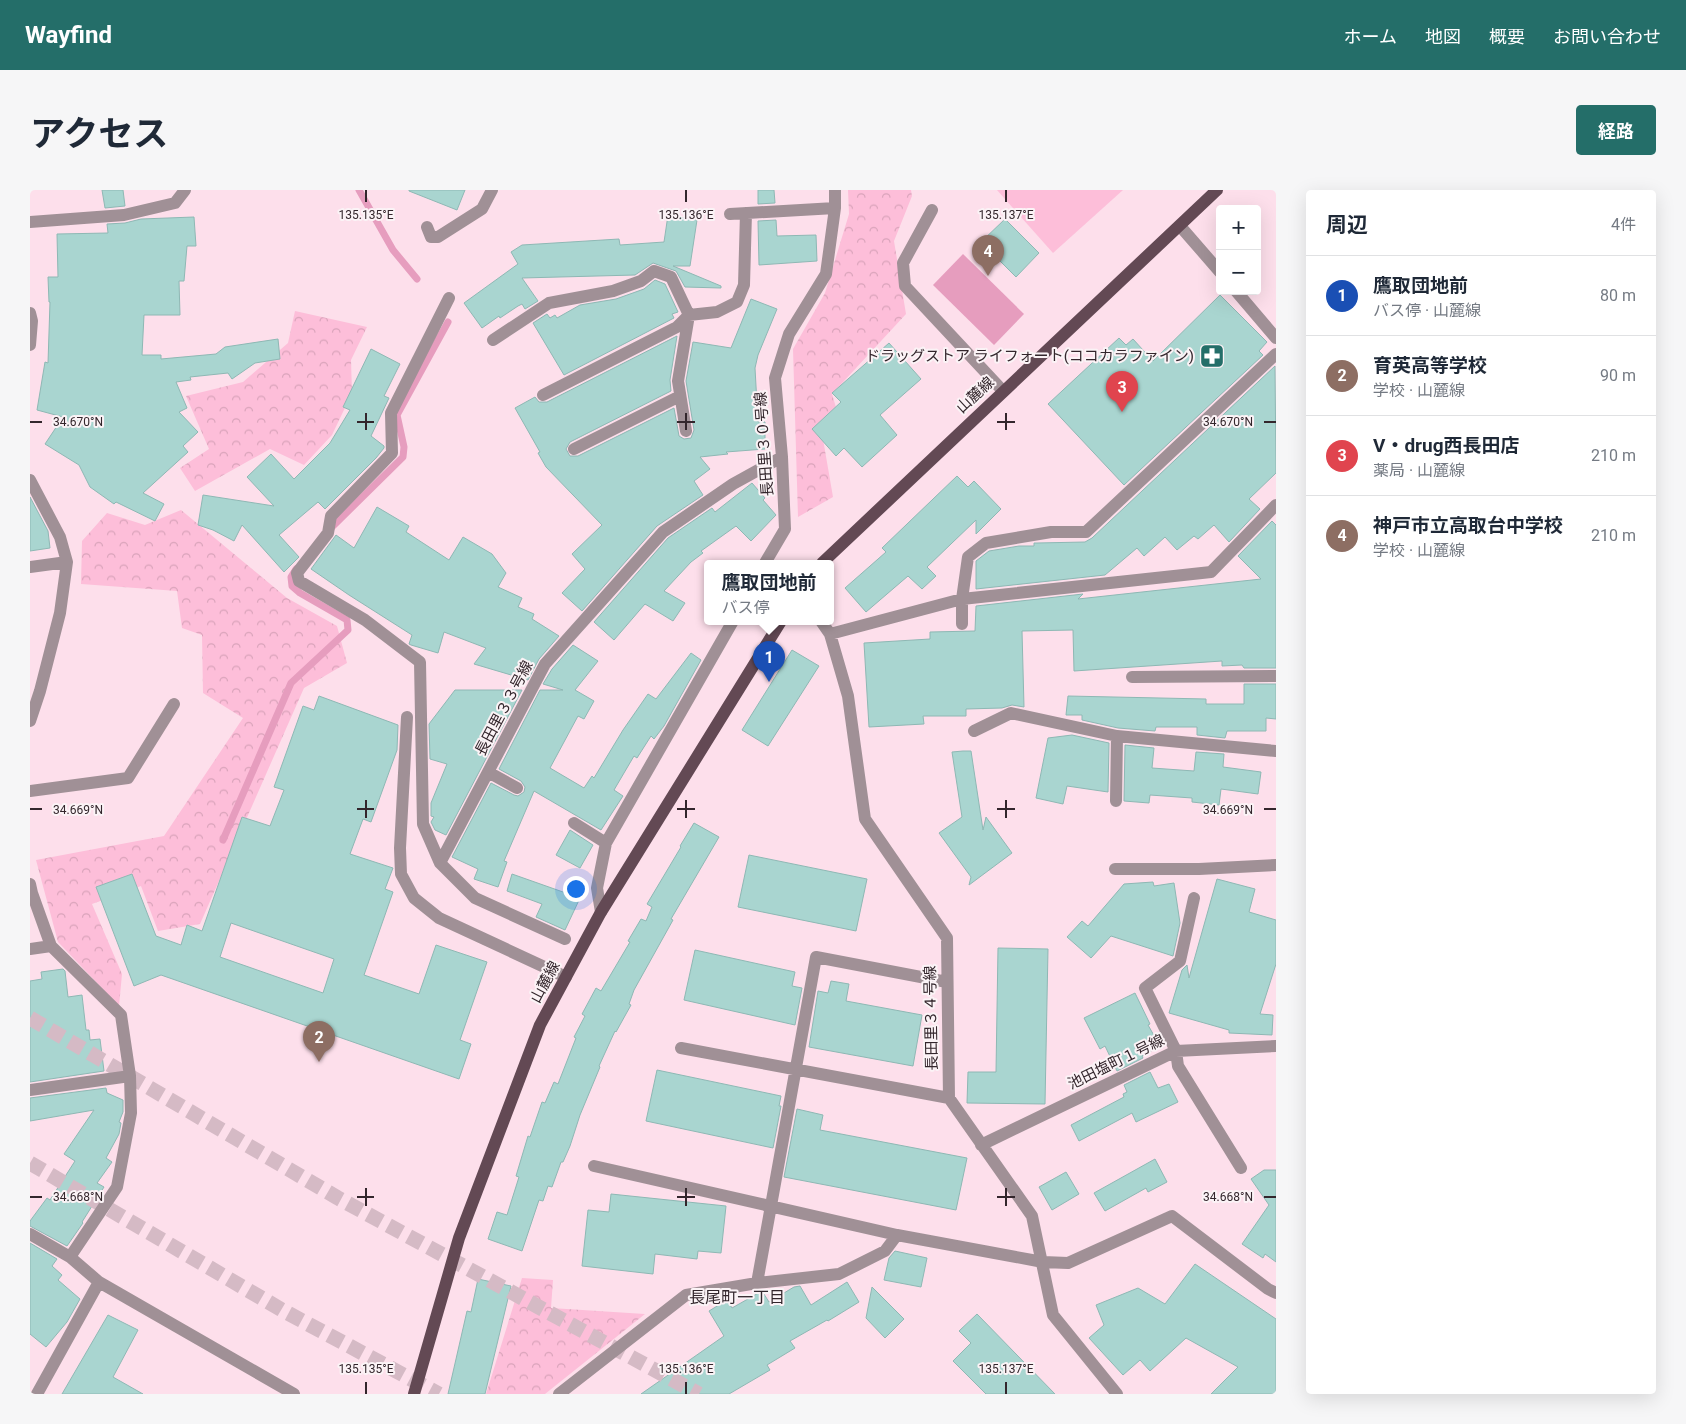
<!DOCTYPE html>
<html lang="ja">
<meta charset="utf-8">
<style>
body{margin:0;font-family:Roboto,"Noto Sans JP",sans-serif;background:#f6f6f7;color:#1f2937}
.controls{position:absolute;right:15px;top:15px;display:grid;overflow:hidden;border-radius:5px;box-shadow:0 5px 20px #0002}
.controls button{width:45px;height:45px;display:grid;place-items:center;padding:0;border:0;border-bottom:1px solid #e0e1e3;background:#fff;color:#1f2937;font:25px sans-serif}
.you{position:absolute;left:545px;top:698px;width:18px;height:18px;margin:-12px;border:4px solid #fff;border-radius:50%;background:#1a73e8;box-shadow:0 0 0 8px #1a73e833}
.badge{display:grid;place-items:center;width:32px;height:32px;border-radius:50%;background:#246e69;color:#fff;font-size:16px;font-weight:700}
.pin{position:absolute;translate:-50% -41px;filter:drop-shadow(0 1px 2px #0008)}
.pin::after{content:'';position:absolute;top:26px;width:18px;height:15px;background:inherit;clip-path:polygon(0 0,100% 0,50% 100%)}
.popup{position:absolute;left:674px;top:370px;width:130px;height:65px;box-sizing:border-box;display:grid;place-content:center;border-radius:5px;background:#fff;filter:drop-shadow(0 1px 4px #0005);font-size:16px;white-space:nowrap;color:#747a83}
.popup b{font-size:19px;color:#1f2937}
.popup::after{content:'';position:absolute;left:50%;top:100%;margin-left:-10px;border:10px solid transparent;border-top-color:#fff}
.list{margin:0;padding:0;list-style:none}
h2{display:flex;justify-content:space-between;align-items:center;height:65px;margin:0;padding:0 20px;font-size:21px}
h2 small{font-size:16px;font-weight:400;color:#747a83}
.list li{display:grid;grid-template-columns:32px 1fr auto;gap:15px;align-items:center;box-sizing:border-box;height:80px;padding:0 20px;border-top:1px solid #e0e1e3}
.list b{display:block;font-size:19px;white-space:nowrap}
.list p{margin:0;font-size:16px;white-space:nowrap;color:#747a83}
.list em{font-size:16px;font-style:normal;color:#747a83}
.map{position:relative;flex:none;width:1246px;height:1204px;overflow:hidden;border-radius:5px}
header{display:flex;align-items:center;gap:30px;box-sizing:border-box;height:70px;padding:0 25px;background:#246e69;color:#fff}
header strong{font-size:24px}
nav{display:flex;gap:28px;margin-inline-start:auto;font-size:18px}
.intro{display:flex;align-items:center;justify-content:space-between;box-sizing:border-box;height:120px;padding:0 30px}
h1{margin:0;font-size:35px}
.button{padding:12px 22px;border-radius:5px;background:#246e69;color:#fff;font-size:18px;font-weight:700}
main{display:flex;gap:30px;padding:0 30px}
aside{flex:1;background:#fff;border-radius:5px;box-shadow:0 5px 20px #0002}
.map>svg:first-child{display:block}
.forest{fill:url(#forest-crowns)}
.pitch{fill:#fdbed9}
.water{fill:#e69dbe}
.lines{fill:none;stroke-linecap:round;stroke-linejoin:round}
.stream{stroke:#e69dbe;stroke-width:7}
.building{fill:#a9d5d0;stroke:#8eb8b4;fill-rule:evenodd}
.highway-tunnel{stroke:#d5bac5;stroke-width:15;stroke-dasharray:15 8;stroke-linecap:butt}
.minor{stroke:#a09096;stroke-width:12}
.major{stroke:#634954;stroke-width:12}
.ticks{fill:none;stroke:#33262c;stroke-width:2}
.labels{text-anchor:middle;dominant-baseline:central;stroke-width:4;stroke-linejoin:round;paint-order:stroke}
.poi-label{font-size:15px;fill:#33262c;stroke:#fbf3f6;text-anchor:end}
.street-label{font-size:15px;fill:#33262c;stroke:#fbf3f6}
.neighbourhood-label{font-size:16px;fill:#33262c;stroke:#fbf3f6}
.ticks-label{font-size:12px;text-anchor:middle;fill:#33262c;stroke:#fbf3f6;stroke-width:4;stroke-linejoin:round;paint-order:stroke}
</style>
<header>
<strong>Wayfind</strong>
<nav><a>ホーム</a><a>地図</a><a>概要</a><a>お問い合わせ</a></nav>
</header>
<div class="intro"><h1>アクセス</h1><a class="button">経路</a></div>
<main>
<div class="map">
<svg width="1246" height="1204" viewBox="0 0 1246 1204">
<defs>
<pattern id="forest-crowns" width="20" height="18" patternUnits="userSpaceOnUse" patternTransform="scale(1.25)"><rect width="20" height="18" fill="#fdbed9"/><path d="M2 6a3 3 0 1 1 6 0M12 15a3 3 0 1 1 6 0" fill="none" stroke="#d9a3ba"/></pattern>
</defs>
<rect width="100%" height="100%" fill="#fddfeb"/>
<path class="forest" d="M 818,0 L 881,0 L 882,6 L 864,51 L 876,124 L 802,204 L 811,234 L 793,249 L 803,307 L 768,327 L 763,159 L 795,103 L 819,24 Z
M 265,121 L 337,137 L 321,170 L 322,203 L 302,245 L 274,275 L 240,259 L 165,301 L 150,278 L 179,259 L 156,206 L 213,192 L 258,153 Z
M 151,320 L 257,408 L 307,436 L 317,473 L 274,498 L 170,734 L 128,741 L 111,696 L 62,714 L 92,784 L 89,816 L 28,752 L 6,670 L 134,646 L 213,528 L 173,503 L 172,445 L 152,438 L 147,401 L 51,394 L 52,351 L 77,323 L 115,335 Z
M 492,1088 L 523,1090 L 521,1118 L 615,1124 L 515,1204 L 456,1204 Z"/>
<path class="pitch" d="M 967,0 L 1093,0 L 1023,63 Z"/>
<path class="water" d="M 933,64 L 994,124 L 964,155 L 903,95 Z"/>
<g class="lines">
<path class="stream" d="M 329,0 L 363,60 L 387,89
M 300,339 L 373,267 L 374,257 L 367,225 L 418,132
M 193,650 L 261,493 L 318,440 L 317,430 L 270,403 L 262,396 L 261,387 L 266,379"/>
</g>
<path class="building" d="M 72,0 L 93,0 L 95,16 L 75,18 Z
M 379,0 L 435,0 L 427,20 L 379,1 Z
M 728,0 L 744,0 L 745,13 L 728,14 Z
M 638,25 L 667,30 L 660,76 L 643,76 L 691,96 L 691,98 L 655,97 L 646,81 L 623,73 L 605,85 L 492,88 L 508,111 L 495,119 L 492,114 L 488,116 L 470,128 L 469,126 L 452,138 L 434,113 L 488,74 L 481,62 L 492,55 L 589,49 L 590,55 L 634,52 Z
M 164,27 L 166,56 L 157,56 L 154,91 L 149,91 L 150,125 L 114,125 L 112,165 L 131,165 L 131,169 L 186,164 L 195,157 L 248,149 L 250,169 L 225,173 L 202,189 L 198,183 L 160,187 L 161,190 L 146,192 L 157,218 L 149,222 L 168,242 L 153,256 L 158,262 L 113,303 L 134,314 L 125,331 L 86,312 L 84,314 L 60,297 L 49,275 L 15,254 L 33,227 L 7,220 L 15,172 L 18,173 L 20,112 L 19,112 L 18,87 L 28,87 L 27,44 L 78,43 L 77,34 L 95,33 L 111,29 Z
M 975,29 L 1009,63 L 986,87 L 951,52 Z
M 746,30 L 747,46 L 786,45 L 787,71 L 729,75 L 728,31 Z
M 625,90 L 635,94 L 648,122 L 642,124 L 644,128 L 534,185 L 503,133 L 517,124 L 520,128 L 525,125 L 527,128 L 550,115 L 586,109 L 614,99 Z
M 1190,105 L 1237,152 L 1229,161 L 1233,165 L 1094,295 L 1018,214 L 1089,148 L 1096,155 L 1103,149 L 1123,171 Z
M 721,109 L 747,119 L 728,165 L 725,178 L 728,232 L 735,232 L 735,259 L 696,262 L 698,264 L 670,267 L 680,279 L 664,291 L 673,305 L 627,336 L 552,421 L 532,403 L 555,379 L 542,364 L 572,335 L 516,277 L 508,263 L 510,262 L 485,218 L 505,207 L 509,212 L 517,212 L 647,146 L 640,190 L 641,201 L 540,252 L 536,259 L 540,266 L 548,266 L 644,218 L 649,246 L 654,249 L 661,248 L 664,240 L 656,191 L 663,152 L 701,158 Z
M 859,153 L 891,189 L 850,225 L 867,245 L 832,277 L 814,258 L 806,266 L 782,239 L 811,212 L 802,203 Z
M 341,159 L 370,174 L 354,206 L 359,208 L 341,246 L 354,256 L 354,258 L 346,268 L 295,319 L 288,312 L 249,345 L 269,367 L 254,382 L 212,335 L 204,351 L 183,340 L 168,335 L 173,305 L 244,316 L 217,287 L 241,264 L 264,289 L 300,253 L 320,220 L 313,217 Z
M 1245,176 L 1246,283 L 1219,309 L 1230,319 L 1199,352 L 1184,335 L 1168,349 L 1164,346 L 1147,360 L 1135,347 L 1114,366 L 1107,358 L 1075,385 L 946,399 L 946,371 L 959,361 L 989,356 L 1004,356 L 1004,353 L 1007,353 L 1055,352 L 1062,348 Z
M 927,286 L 938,297 L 944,291 L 971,319 L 946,344 L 946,330 L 897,377 L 906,386 L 892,399 L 878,386 L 836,422 L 815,398 L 856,362 L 852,358 Z
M 722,293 L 735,308 L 733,310 L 746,325 L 721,351 L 706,336 L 671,361 L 673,363 L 661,372 L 634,401 L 655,413 L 643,431 L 615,414 L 584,450 L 564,432 L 638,348 L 682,318 L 685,322 Z
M 0,307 L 18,341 L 20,358 L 0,361 Z
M 347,317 L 379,336 L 376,342 L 419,370 L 433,347 L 462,364 L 476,383 L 468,397 L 492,408 L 488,417 L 504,424 L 502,429 L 529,446 L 509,469 L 498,490 L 444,474 L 456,458 L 414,442 L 408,463 L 381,455 L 379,454 L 382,445 L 319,405 L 281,379 L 306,345 L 324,358 Z
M 1242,331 L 1246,335 L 1246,478 L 1214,478 L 1212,475 L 1192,476 L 1192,471 L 1044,481 L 1043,440 L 992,441 L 994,517 L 982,515 L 972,518 L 936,519 L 936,526 L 893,526 L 894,534 L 839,537 L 834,453 L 900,449 L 900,442 L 945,441 L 946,416 L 1053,404 L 1048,409 L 1231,389 L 1208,366 Z
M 543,455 L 568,471 L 545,500 L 564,511 L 554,529 L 548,526 L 520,578 L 554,598 L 562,586 L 564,588 L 593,540 L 618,504 L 626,509 L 661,463 L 671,470 L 634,536 L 624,549 L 621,546 L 607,568 L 604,566 L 584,600 L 593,606 L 571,640 L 504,601 L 474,671 L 477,672 L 468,697 L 444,689 L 448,679 L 422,667 L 461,593 L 484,605 L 488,606 L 494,602 L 495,597 L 491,591 L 469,579 L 510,500 L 533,500 L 513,494 L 522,479 Z
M 762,460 L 789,476 L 738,556 L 712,540 Z
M 1214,494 L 1246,494 L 1246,529 L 1236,528 L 1236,541 L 1197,541 L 1195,548 L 1167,545 L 1167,537 L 1126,537 L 1125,541 L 1088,538 L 1052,530 L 1052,525 L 1036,525 L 1038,506 L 1176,509 L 1176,514 L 1214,514 Z
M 425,500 L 492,500 L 416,645 L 405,640 L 401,632 L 404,627 L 401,626 L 401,613 L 417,574 L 400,569 L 399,534 Z
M 289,506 L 368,535 L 367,560 L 341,632 L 333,629 L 320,664 L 363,678 L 355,699 L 363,702 L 334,785 L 389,804 L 406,755 L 457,772 L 430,850 L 441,854 L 429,889 L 131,785 L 104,796 L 66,697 L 102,684 L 126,746 L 151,755 L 157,735 L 172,741 L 212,627 L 240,636 L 254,600 L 244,597 L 273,516 L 284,520 ZM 201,733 L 304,769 L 293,803 L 190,767 Z
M 1042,545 L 1079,553 L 1078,602 L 1037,596 L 1033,614 L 1006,608 L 1018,548 Z
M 1095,555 L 1124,558 L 1122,578 L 1164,581 L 1166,562 L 1194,564 L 1193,577 L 1231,582 L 1228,604 L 1191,599 L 1189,615 L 1162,612 L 1162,608 L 1120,605 L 1119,613 L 1094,611 Z
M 933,561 L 941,561 L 953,640 L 956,627 L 982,663 L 939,695 L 941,687 L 909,643 L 932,627 L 922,562 Z
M 664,633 L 689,647 L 641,729 L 643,730 L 604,800 L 599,814 L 601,815 L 586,842 L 585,841 L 569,876 L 570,877 L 550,925 L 540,956 L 533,972 L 531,972 L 522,997 L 518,996 L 513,1011 L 509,1010 L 492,1061 L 458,1049 L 467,1022 L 477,1025 L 489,987 L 486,986 L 498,946 L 500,947 L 512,912 L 515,913 L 524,892 L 528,894 L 546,848 L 544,847 L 555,826 L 552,824 L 566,798 L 571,801 L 600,752 L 598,751 L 611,729 L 616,731 L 622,717 L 617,714 L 651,657 L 650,656 Z
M 540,640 L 563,655 L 550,678 L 526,665 Z
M 719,665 L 837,689 L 826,741 L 708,717 Z
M 482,684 L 550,708 L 535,740 L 506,727 L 512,714 L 477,701 Z
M 1187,689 L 1225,699 L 1219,722 L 1246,730 L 1246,774 L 1230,824 L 1243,825 L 1242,845 L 1199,843 L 1199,840 L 1139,823 L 1152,780 L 1157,775 L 1159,788 Z
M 1123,692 L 1124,696 L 1144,693 L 1150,733 L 1143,766 L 1081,746 L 1061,768 L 1037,747 L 1052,731 L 1058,736 L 1094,694 Z
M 968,758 L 1018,759 L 1015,914 L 937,913 L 938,882 L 966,882 Z
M 665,760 L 765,782 L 762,796 L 772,798 L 765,835 L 654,810 Z
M 33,779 L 35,781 L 38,807 L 52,805 L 56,840 L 59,840 L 60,850 L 70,849 L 74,881 L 0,892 L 0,791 L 12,789 L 11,782 Z
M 801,791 L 819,794 L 816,811 L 892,825 L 883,876 L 779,857 L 788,801 L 798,803 Z
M 1105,803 L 1120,834 L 1118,835 L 1130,856 L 1112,866 L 1113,868 L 1087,881 L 1075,856 L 1070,859 L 1054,828 Z
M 627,880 L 751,906 L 749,916 L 751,916 L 743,958 L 616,931 Z
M 1120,882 L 1128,898 L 1139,894 L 1148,912 L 1106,932 L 1102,923 L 1049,951 L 1041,935 L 1094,907 L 1093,904 L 1097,902 L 1094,895 Z
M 76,898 L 77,903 L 93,910 L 93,922 L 89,932 L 91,933 L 89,944 L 76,968 L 82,972 L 67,993 L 74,997 L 52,1032 L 53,1033 L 37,1056 L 0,1036 L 0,1031 L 17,1008 L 20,1010 L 45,971 L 34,964 L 64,920 L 0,931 L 0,908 Z
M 767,919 L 793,925 L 790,940 L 937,968 L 926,1020 L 754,987 Z
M 1125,969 L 1137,992 L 1118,1002 L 1116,998 L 1075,1021 L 1064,1003 Z
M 1234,980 L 1246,980 L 1246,1072 L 1235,1064 L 1233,1068 L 1212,1054 L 1239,1015 L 1221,989 Z
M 1036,982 L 1049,1004 L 1022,1020 L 1009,997 Z
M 581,1004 L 696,1016 L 691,1063 L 668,1061 L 667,1069 L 625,1064 L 623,1084 L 552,1076 L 558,1020 L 579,1022 Z
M 0,1053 L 27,1069 L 22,1076 L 32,1085 L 28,1090 L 50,1109 L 37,1132 L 16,1157 L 0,1144 Z
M 865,1061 L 897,1068 L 891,1097 L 854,1090 L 859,1068 Z
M 1165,1074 L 1246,1129 L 1246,1204 L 1181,1204 L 1208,1177 L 1156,1148 L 1120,1181 L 1110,1170 L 1093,1185 L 1059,1148 L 1074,1135 L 1066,1115 L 1108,1098 L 1135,1114 Z
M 448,1089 L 481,1096 L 455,1204 L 418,1204 L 437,1121 L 441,1122 Z
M 817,1092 L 829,1112 L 798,1131 L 797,1130 L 760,1151 L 765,1158 L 737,1175 L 740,1180 L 699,1204 L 611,1204 L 694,1146 L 679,1121 L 697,1110 L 702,1118 L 732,1101 L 739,1112 L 764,1097 L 770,1096 L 781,1115 Z
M 842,1097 L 874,1129 L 855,1148 L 836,1128 Z
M 947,1124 L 1025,1204 L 956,1204 L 923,1171 L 941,1153 L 929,1141 Z
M 78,1125 L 108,1140 L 83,1187 L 113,1204 L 32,1204 Z"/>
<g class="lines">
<path class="highway-tunnel" d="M 0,828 L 308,1008 L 669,1204
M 0,973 L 252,1120 L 409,1204"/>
<path class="minor" d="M 902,20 L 873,73 L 875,96 L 973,201
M 700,24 L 805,18
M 0,32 L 94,25 L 145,13 L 155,0
M 1150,36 L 1190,82
M 397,37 L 401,47 L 408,47 L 452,19 L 462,0
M 1206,101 L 1246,148
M 419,108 L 361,223 L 362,263 L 301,326 L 298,343 L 267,383 L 269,391 L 335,430 L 390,472 L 393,634 L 410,673 L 445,708 L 535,749
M 0,123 L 2,131 L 0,155
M 463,150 L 519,113 L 583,101 L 611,91 L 624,81 L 641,87 L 659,125 L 648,191 L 656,241
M 513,205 L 647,137 L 659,125 L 687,122 L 707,112 L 714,95 L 716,23
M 544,259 L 650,206
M 0,290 L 30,347 L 37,372 L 30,423 L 10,501 L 0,531
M 735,373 L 755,339 L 752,267 L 745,188 L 759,144 L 796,84 L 805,18 L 805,0
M 0,377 L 37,372
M 791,431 L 800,444 L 818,506 L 835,629 L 917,748 L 919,908 L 1002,1026 L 1023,1125 L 1087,1204
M 932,434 L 932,409 L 938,367 L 956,353 L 1021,342 L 1056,342 L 1246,164
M 800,444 L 932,409 L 1181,382 L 1246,315
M 1102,487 L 1246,486
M 377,527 L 370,658 L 371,684 L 384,708 L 409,728 L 536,787
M 944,541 L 981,523 L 1087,546 L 1246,561
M 458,582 L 487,598
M 0,601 L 98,588 L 144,514
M 1086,611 L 1087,546
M 544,633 L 576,653
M 410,673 L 515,474 L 633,342 L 703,294 L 752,267
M 1085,679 L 1169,679 L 1246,675
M 0,694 L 2,703 L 21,756 L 91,825 L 100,886 L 101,923 L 87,997 L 40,1067
M 1164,708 L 1150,771 L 1115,798 L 1146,861 L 1148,876 L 1211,978
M 571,722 L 567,698 L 576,653 L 703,431
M 0,759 L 21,756
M 651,858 L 919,908
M 0,900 L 100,886
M 951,955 L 1146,861 L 1246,856
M 564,976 L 867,1045
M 0,1044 L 40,1067 L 69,1092 L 264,1204
M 727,1093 L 786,767 L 917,792
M 7,1204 L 69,1092
M 529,1204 L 656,1105 L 727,1093 L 809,1084 L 855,1061 L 867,1045 L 1013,1072 L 1038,1073 L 1142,1026 L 1238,1099 L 1246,1103"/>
<path class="major" d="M 792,373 L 1187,0
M 384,1204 L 429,1048 L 510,835 L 571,722 L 751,431"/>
</g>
<path class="ticks" d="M 336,0 L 336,12M 656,0 L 656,12M 976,0 L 976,12M 336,223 L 336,240M 656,223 L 656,240M 976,223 L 976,240M 0,232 L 12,232M 327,232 L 344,232M 647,232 L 665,232M 967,232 L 985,232M 1234,232 L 1246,232M 336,610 L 336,628M 656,610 L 656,628M 976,610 L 976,628M 0,619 L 12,619M 327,619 L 344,619M 647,619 L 665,619M 967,619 L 985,619M 1234,619 L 1246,619M 336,998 L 336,1016M 656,998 L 656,1016M 976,998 L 976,1016M 0,1007 L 12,1007M 327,1007 L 344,1007M 647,1007 L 665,1007M 967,1007 L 985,1007M 1234,1007 L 1246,1007M 336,1192 L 336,1204M 656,1192 L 656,1204M 976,1192 L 976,1204"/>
<defs>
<symbol id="pharmacy-square" viewBox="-11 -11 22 22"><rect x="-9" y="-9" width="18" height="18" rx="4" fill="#246e69" stroke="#fbf3f6"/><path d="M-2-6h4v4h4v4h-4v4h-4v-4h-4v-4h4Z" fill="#fff"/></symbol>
</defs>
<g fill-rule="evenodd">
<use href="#pharmacy-square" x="1168" y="152" width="28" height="28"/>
</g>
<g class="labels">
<g class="poi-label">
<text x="1164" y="166">ドラッグストア ライフォート(ココカラファイン)</text>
</g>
<g class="street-label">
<text transform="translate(945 205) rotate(-43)">山麓線</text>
<text transform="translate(734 254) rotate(-94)">長田里３０号線</text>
<text transform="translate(474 518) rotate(-62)">長田里３３号線</text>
<text transform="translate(515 792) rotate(-62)">山麓線</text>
<text transform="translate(901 828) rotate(-91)">長田里３４号線</text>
<text transform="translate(1086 872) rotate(-26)">池田塩町１号線</text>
</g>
<g class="neighbourhood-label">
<text x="707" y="1107">長尾町一丁目</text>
</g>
</g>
<g class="ticks-label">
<text x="336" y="29">135.135°E</text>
<text x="656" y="29">135.136°E</text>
<text x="976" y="29">135.137°E</text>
<text x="48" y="236">34.670°N</text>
<text x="1198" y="236">34.670°N</text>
<text x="48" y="624">34.669°N</text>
<text x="1198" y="624">34.669°N</text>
<text x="48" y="1011">34.668°N</text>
<text x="1198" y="1011">34.668°N</text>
<text x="336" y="1183">135.135°E</text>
<text x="656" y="1183">135.136°E</text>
<text x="976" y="1183">135.137°E</text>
</g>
</svg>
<div class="controls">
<button>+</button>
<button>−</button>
</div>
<div class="you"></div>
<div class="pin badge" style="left:739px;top:492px;background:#1a4fb4">1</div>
<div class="popup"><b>鷹取団地前</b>バス停</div>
<div class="pin badge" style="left:289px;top:872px;background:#8d6e63">2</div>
<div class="pin badge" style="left:1092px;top:222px;background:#e0444e">3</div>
<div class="pin badge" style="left:958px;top:86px;background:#8d6e63">4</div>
</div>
<aside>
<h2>周辺<small>4件</small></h2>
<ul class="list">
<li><span class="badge" style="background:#1a4fb4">1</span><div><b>鷹取団地前</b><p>バス停 · 山麓線</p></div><em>80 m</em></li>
<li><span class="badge" style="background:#8d6e63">2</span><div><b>育英高等学校</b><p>学校 · 山麓線</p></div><em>90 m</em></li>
<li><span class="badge" style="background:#e0444e">3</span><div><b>V・drug西長田店</b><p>薬局 · 山麓線</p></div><em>210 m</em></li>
<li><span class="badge" style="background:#8d6e63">4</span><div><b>神戸市立高取台中学校</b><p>学校 · 山麓線</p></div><em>210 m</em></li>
</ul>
</aside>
</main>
